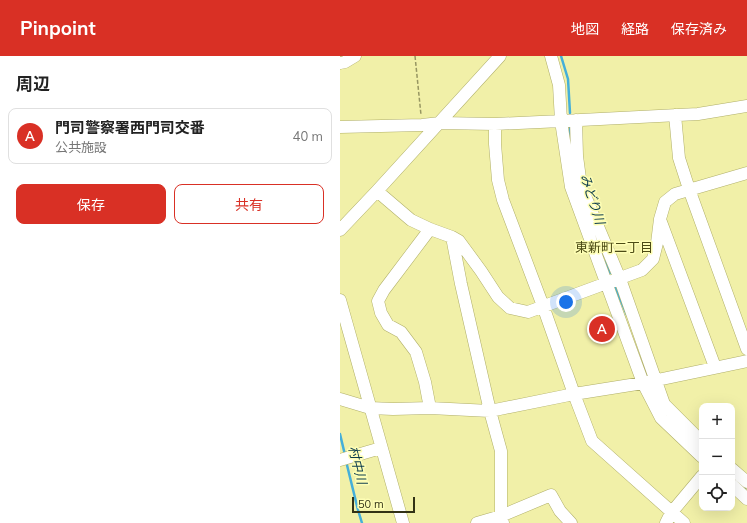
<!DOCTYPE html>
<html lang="ja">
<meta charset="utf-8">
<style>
body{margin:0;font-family:Mulish,"Noto Sans JP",sans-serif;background:#f6f6f6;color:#222}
.controls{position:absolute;right:12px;bottom:12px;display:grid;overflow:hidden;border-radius:8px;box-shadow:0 4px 16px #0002}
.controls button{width:36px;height:36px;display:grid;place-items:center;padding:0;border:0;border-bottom:1px solid #e0e0e0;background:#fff;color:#222;font:20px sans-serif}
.scale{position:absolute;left:12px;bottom:10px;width:63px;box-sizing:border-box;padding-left:4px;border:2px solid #323215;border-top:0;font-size:11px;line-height:14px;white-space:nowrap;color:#323215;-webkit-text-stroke:3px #fefeb5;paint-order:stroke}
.you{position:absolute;left:226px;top:246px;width:14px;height:14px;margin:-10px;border:3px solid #fff;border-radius:50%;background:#1a73e8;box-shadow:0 0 0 6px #1a73e833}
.badge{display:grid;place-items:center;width:26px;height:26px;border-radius:50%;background:#d93025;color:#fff;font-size:13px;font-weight:700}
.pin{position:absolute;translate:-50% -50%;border:2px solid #fff;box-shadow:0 1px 4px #0006}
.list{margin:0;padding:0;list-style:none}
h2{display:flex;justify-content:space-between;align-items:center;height:52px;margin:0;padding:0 16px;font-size:17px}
h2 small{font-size:13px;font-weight:400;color:#767676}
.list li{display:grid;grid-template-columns:26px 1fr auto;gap:12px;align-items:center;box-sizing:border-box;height:56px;margin:0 8px 8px;padding:0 8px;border:1px solid #e0e0e0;border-radius:8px}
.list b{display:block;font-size:15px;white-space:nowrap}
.list p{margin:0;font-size:13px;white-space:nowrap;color:#767676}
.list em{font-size:13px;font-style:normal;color:#767676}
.actions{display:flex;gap:8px;padding:12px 16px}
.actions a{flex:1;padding:9px 0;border:1px solid #d93025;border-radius:8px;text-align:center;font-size:14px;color:#d93025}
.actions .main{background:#d93025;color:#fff}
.icon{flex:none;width:22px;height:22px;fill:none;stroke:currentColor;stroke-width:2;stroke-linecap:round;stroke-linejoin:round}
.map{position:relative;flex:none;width:407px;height:467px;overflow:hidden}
header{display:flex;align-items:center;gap:24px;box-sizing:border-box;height:56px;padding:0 20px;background:#d93025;color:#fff}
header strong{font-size:19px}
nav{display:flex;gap:22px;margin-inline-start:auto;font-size:14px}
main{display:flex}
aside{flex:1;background:#fff}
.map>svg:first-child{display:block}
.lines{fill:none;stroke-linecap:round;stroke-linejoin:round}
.stream{stroke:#45afd9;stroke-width:2.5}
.minor-casing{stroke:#b0af69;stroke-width:13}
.path{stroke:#979662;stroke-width:1.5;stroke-dasharray:4 2;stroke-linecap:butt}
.minor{stroke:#fff;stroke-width:12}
.labels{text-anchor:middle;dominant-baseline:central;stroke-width:3;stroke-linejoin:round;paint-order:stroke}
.water-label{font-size:13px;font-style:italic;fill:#0c3b4d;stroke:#fefeb5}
.neighbourhood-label{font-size:13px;fill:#4c4b15;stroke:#fefeb5}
</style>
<header>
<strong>Pinpoint</strong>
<nav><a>地図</a><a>経路</a><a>保存済み</a></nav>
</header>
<main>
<aside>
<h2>周辺<small></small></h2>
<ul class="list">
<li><span class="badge">A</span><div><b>門司警察署西門司交番</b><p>公共施設</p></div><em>40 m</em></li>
</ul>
<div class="actions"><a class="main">保存</a><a>共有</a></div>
</aside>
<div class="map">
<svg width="407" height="467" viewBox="0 0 407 467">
<rect width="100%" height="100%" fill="#f1f0a8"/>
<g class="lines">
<path class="stream" d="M 221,0 L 228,23 L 230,57
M 230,72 L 231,88
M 266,205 L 270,217
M 275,231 L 287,259
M 0,378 L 5,399
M 6,405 L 18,454 L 22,467
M 397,425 L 405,433"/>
<defs>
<path id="minor" d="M 211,0 L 219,29 L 221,65 L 231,131 L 303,327 L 321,362 L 362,401
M 0,7 L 5,6 L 15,0
M 335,59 L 339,102 L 349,133 L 407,293
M 236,64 L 237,100 L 241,130 L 280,223 L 324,348 L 362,386
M 155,68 L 155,88 L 158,124 L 163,144 L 203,250 L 234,338 L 252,385 L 344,467
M 0,71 L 82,69 L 100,67 L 155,68 L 221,65 L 358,58 L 407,50
M 37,135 L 71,164 L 90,173 L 112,181 L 121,228 L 150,355 L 161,395 L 161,460 L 163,467
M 321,166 L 375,311
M 90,173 L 44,234 L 38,245 L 41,257 L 48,269 L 61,276 L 76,296 L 85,326 L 90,352
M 0,174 L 37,135 L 160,0
M 112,181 L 119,185 L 141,215 L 158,241 L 170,252 L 188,256 L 302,214 L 313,203 L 317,187 L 320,163 L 325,146 L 335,138 L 407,117
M 0,244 L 63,467
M 0,343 L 30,352 L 53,353 L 90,352 L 150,355 L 234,338 L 303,327 L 407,305
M 0,404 L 41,392
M 392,413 L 407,426
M 392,429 L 407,443
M 137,467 L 161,460 L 211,439 L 220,455 L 231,467
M 326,467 L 331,457 L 362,420"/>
</defs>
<use href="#minor" class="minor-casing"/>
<path class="path" d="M 75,0 L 81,59"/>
<use href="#minor" class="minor"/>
</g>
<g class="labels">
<g class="water-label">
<text transform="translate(253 143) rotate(72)">みどり川</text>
<text transform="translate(18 409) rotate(76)">村中川</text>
</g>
<g class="neighbourhood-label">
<text x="274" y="191">東新町二丁目</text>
</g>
</g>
</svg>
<div class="controls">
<button>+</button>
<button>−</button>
<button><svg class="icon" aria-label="locate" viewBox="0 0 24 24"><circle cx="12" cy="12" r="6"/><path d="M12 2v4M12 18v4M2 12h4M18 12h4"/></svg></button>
</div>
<div class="scale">50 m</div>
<div class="you"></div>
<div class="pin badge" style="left:262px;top:273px">A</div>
</div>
</main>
